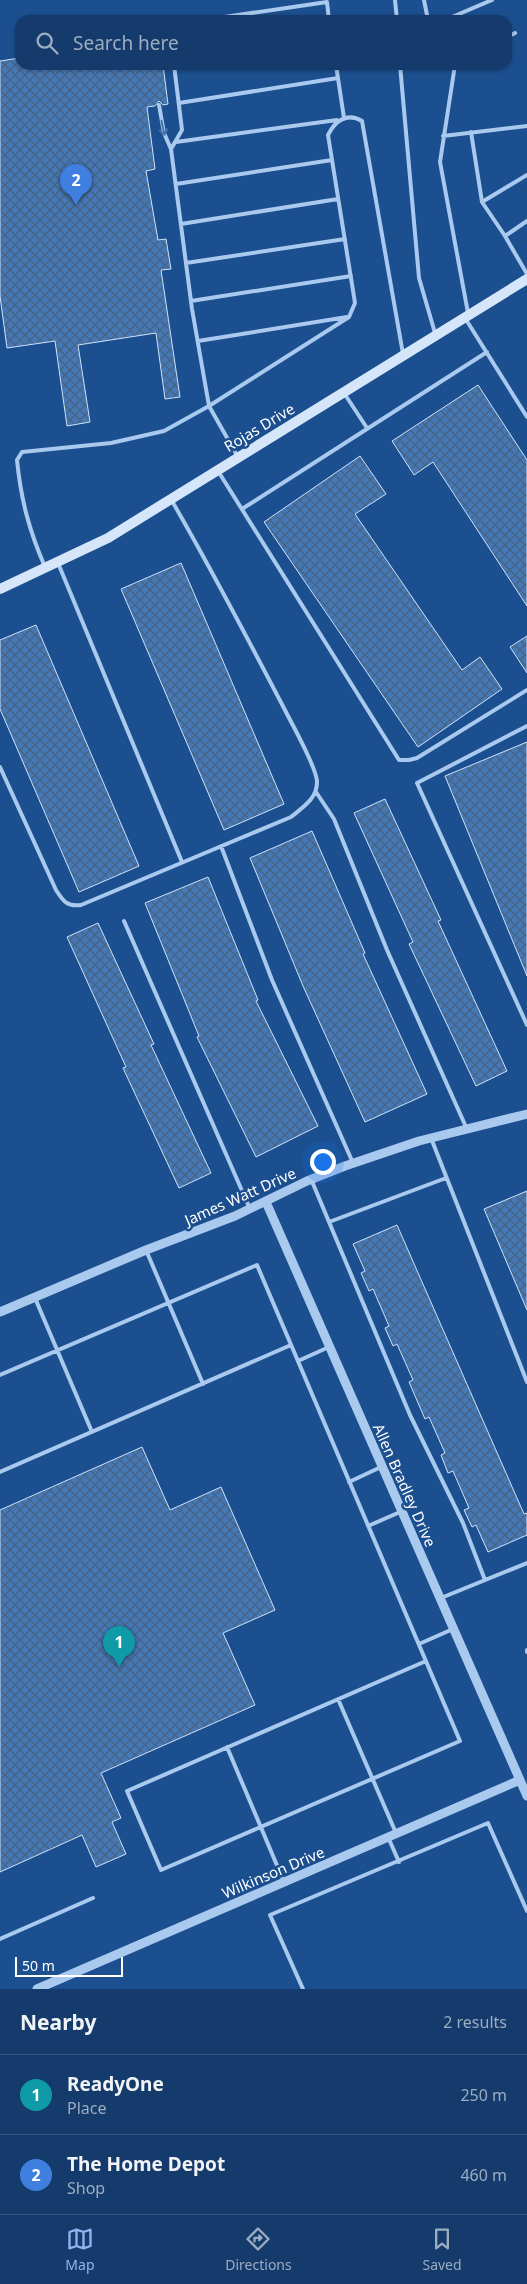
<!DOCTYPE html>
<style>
body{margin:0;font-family:"Noto Sans",sans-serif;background:#1d4271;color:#f1f3f6}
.scale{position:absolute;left:15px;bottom:12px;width:108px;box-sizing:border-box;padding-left:5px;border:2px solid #fff;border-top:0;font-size:14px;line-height:18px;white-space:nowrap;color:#fff;-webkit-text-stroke:4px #1b4f8f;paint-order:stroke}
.you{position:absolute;left:322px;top:1161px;width:18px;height:18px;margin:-12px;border:4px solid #fff;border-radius:50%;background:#1a73e8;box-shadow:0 0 0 8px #1a73e833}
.badge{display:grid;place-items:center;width:32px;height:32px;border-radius:50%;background:#95b2f1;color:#fff;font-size:16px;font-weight:700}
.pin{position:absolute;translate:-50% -41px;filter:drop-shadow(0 1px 2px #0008)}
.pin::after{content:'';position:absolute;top:26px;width:18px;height:15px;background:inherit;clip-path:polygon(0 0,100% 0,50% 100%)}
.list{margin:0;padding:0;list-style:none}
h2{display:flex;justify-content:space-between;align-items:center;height:65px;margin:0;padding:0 20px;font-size:21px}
h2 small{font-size:16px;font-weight:400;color:#9dadc1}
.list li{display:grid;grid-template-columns:32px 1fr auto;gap:15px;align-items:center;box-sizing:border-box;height:80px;padding:0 20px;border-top:1px solid #33557e}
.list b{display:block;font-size:19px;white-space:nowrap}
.list p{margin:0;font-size:16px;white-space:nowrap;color:#9dadc1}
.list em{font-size:16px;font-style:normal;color:#9dadc1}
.icon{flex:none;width:28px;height:28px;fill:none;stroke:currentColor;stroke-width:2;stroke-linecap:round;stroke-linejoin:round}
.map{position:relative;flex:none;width:527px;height:1989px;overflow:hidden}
.search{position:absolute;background:#143b6b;box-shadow:0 1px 4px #0004;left:15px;right:15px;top:15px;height:55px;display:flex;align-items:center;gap:12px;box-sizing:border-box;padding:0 18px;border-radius:15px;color:#9dadc1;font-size:19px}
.sheet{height:225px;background:#143b6b}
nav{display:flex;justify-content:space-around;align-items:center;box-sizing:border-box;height:70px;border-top:1px solid #33557e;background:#143b6b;font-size:14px;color:#9dadc1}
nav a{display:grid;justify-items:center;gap:2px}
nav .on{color:#95b2f1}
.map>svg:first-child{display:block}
.building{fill:url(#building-cross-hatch);stroke:#cfe3fa}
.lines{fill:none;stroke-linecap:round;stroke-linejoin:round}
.service{stroke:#a9c9ee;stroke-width:4}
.tertiary{stroke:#a9c9ee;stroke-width:9}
.secondary{stroke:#d6e6fa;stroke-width:10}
.oneway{stroke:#4674ac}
.labels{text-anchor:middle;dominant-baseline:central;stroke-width:5;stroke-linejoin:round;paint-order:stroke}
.street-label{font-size:15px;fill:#fff;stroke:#1b4f8f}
</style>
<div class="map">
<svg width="527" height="1989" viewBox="0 0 527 1989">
<defs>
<pattern id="building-cross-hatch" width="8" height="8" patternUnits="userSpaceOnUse" patternTransform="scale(1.25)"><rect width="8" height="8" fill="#4478b7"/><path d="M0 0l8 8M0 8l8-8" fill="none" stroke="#486282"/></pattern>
</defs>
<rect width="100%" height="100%" fill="#1b4f8f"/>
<path class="building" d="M 20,58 L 20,65 L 163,65 L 168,104 L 163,105 L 159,101 L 155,106 L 147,107 L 155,169 L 146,171 L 158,240 L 166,239 L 171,269 L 161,270 L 180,397 L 165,399 L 156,333 L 78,345 L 90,422 L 67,426 L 55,341 L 7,348 L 0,296 L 0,61 Z
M 478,385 L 527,460 L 527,606 L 433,462 L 414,475 L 392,441 Z
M 360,456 L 386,494 L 355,514 L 462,670 L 480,657 L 502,689 L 418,747 L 264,522 Z
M 181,563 L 284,804 L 224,830 L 121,589 Z
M 36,625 L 139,866 L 79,892 L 0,709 L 0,640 Z
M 527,636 L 527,673 L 510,647 Z
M 527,742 L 527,976 L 445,776 Z
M 385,799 L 441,920 L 438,921 L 507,1071 L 476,1086 L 409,944 L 413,942 L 354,813 Z
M 312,831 L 365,953 L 363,954 L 427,1094 L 365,1122 L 303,986 L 250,858 Z
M 208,877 L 258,1000 L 256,1001 L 318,1126 L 256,1157 L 197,1037 L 199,1036 L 145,903 Z
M 98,923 L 154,1044 L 151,1045 L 211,1173 L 179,1188 L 123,1068 L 126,1067 L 67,937 Z
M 527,1191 L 527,1310 L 484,1209 Z
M 397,1225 L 524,1514 L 527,1513 L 527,1535 L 488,1552 L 476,1525 L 472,1527 L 464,1510 L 469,1508 L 453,1471 L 448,1473 L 441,1455 L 445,1453 L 429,1417 L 425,1419 L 409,1382 L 413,1380 L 397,1344 L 393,1346 L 385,1328 L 389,1326 L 373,1289 L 369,1291 L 361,1273 L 365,1271 L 353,1244 Z
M 142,1447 L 170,1510 L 221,1487 L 275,1610 L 223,1633 L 255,1705 L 101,1773 L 121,1818 L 112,1822 L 126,1854 L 96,1867 L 82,1835 L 0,1872 L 0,1510 Z"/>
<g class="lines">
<path class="service" d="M 395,0 L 397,20
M 424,0 L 428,20
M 204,20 L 327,2 L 329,20
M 445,20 L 492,0
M 507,37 L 515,33
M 336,65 L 344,118
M 400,65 L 419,278 L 435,333
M 455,65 L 440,162 L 468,313
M 179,103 L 338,78
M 471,132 L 482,202 L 505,236 L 527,274
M 443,136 L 527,126
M 176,142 L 337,120
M 171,149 L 182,130 L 174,65
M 176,184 L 332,160
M 482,202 L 527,175
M 181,224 L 338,199
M 505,236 L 527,221
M 186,263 L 345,239
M 191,301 L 351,276
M 465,318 L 527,417
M 198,341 L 347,317
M 344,393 L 367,428
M 238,457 L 209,406 L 349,317 L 355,303 L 328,135 C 335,121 347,112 362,121 L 403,354
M 218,471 L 399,760 L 409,760 L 417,758 L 527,690
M 242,509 L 487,352
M 58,563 L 182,862
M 45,567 C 29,530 21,500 17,460 L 22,452 L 111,443 L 164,431 L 209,406 L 192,309 L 171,149 L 164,133 L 159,105
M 527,726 L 417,783 L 527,1025
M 0,767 L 56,890 C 63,901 67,907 81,905 L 291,817 C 303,807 317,799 317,782 C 317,768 293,726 286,712 C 249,641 212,570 172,501
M 316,792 L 334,819 L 387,950 L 466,1127
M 221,846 L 272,980 L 353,1163
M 124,921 L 250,1209
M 431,1138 L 527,1382
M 311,1179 L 410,1415 L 463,1523 L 485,1580
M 329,1222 L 446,1178
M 146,1250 L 203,1384
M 35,1298 L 92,1432
M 298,1361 L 329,1347
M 0,1375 L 257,1265 L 460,1741 L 161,1870 L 127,1791 L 426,1661
M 0,1472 L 291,1345
M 349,1482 L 381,1467
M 368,1526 L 400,1512
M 441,1598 L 527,1563
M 419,1644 L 453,1629
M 527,1650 L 527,1652
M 338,1699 L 396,1833
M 227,1747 L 284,1882
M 388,1837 L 399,1862
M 0,1939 L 93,1898
M 303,1989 L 270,1915 L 488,1823 L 527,1911"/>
<path class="tertiary" d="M 266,1202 L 527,1796
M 0,1312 L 146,1250 L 235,1216 L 307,1181 L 345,1166 L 419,1141 L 527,1114
M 37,1989 L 520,1780"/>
<path class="secondary" d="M 0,589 L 108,538 L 527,279"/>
</g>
<defs><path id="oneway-shaft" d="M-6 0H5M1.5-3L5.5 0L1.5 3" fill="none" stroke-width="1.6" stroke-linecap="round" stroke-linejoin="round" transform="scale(1.25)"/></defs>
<use class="oneway" href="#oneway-shaft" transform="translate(163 128) rotate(78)"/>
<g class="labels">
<g class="street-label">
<text transform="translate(259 427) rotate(-31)">Rojas Drive</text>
<text transform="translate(240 1196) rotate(-24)">James Watt Drive</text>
<text transform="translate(405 1485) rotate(66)">Allen Bradley Drive</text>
<text transform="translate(273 1872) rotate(-23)">Wilkinson Drive</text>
</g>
</g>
</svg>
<div class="scale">50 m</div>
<div class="you"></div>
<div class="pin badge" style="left:119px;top:1667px;background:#0f9aa8">1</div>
<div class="pin badge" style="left:76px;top:205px;background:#3f7fe0">2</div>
<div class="search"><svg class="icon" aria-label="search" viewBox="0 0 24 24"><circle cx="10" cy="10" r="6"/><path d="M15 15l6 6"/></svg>Search here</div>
</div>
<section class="sheet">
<h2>Nearby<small>2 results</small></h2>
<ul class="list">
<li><span class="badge" style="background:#0f9aa8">1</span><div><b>ReadyOne</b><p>Place</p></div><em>250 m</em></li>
<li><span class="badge" style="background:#3f7fe0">2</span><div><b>The Home Depot</b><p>Shop</p></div><em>460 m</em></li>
</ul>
</section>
<nav>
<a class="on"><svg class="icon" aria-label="map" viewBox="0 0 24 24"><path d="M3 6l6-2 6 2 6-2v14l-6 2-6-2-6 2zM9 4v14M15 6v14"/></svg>Map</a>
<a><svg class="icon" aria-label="directions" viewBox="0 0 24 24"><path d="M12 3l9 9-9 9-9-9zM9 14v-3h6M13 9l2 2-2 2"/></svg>Directions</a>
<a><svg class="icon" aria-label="saved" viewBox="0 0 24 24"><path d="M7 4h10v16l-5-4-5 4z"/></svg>Saved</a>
</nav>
